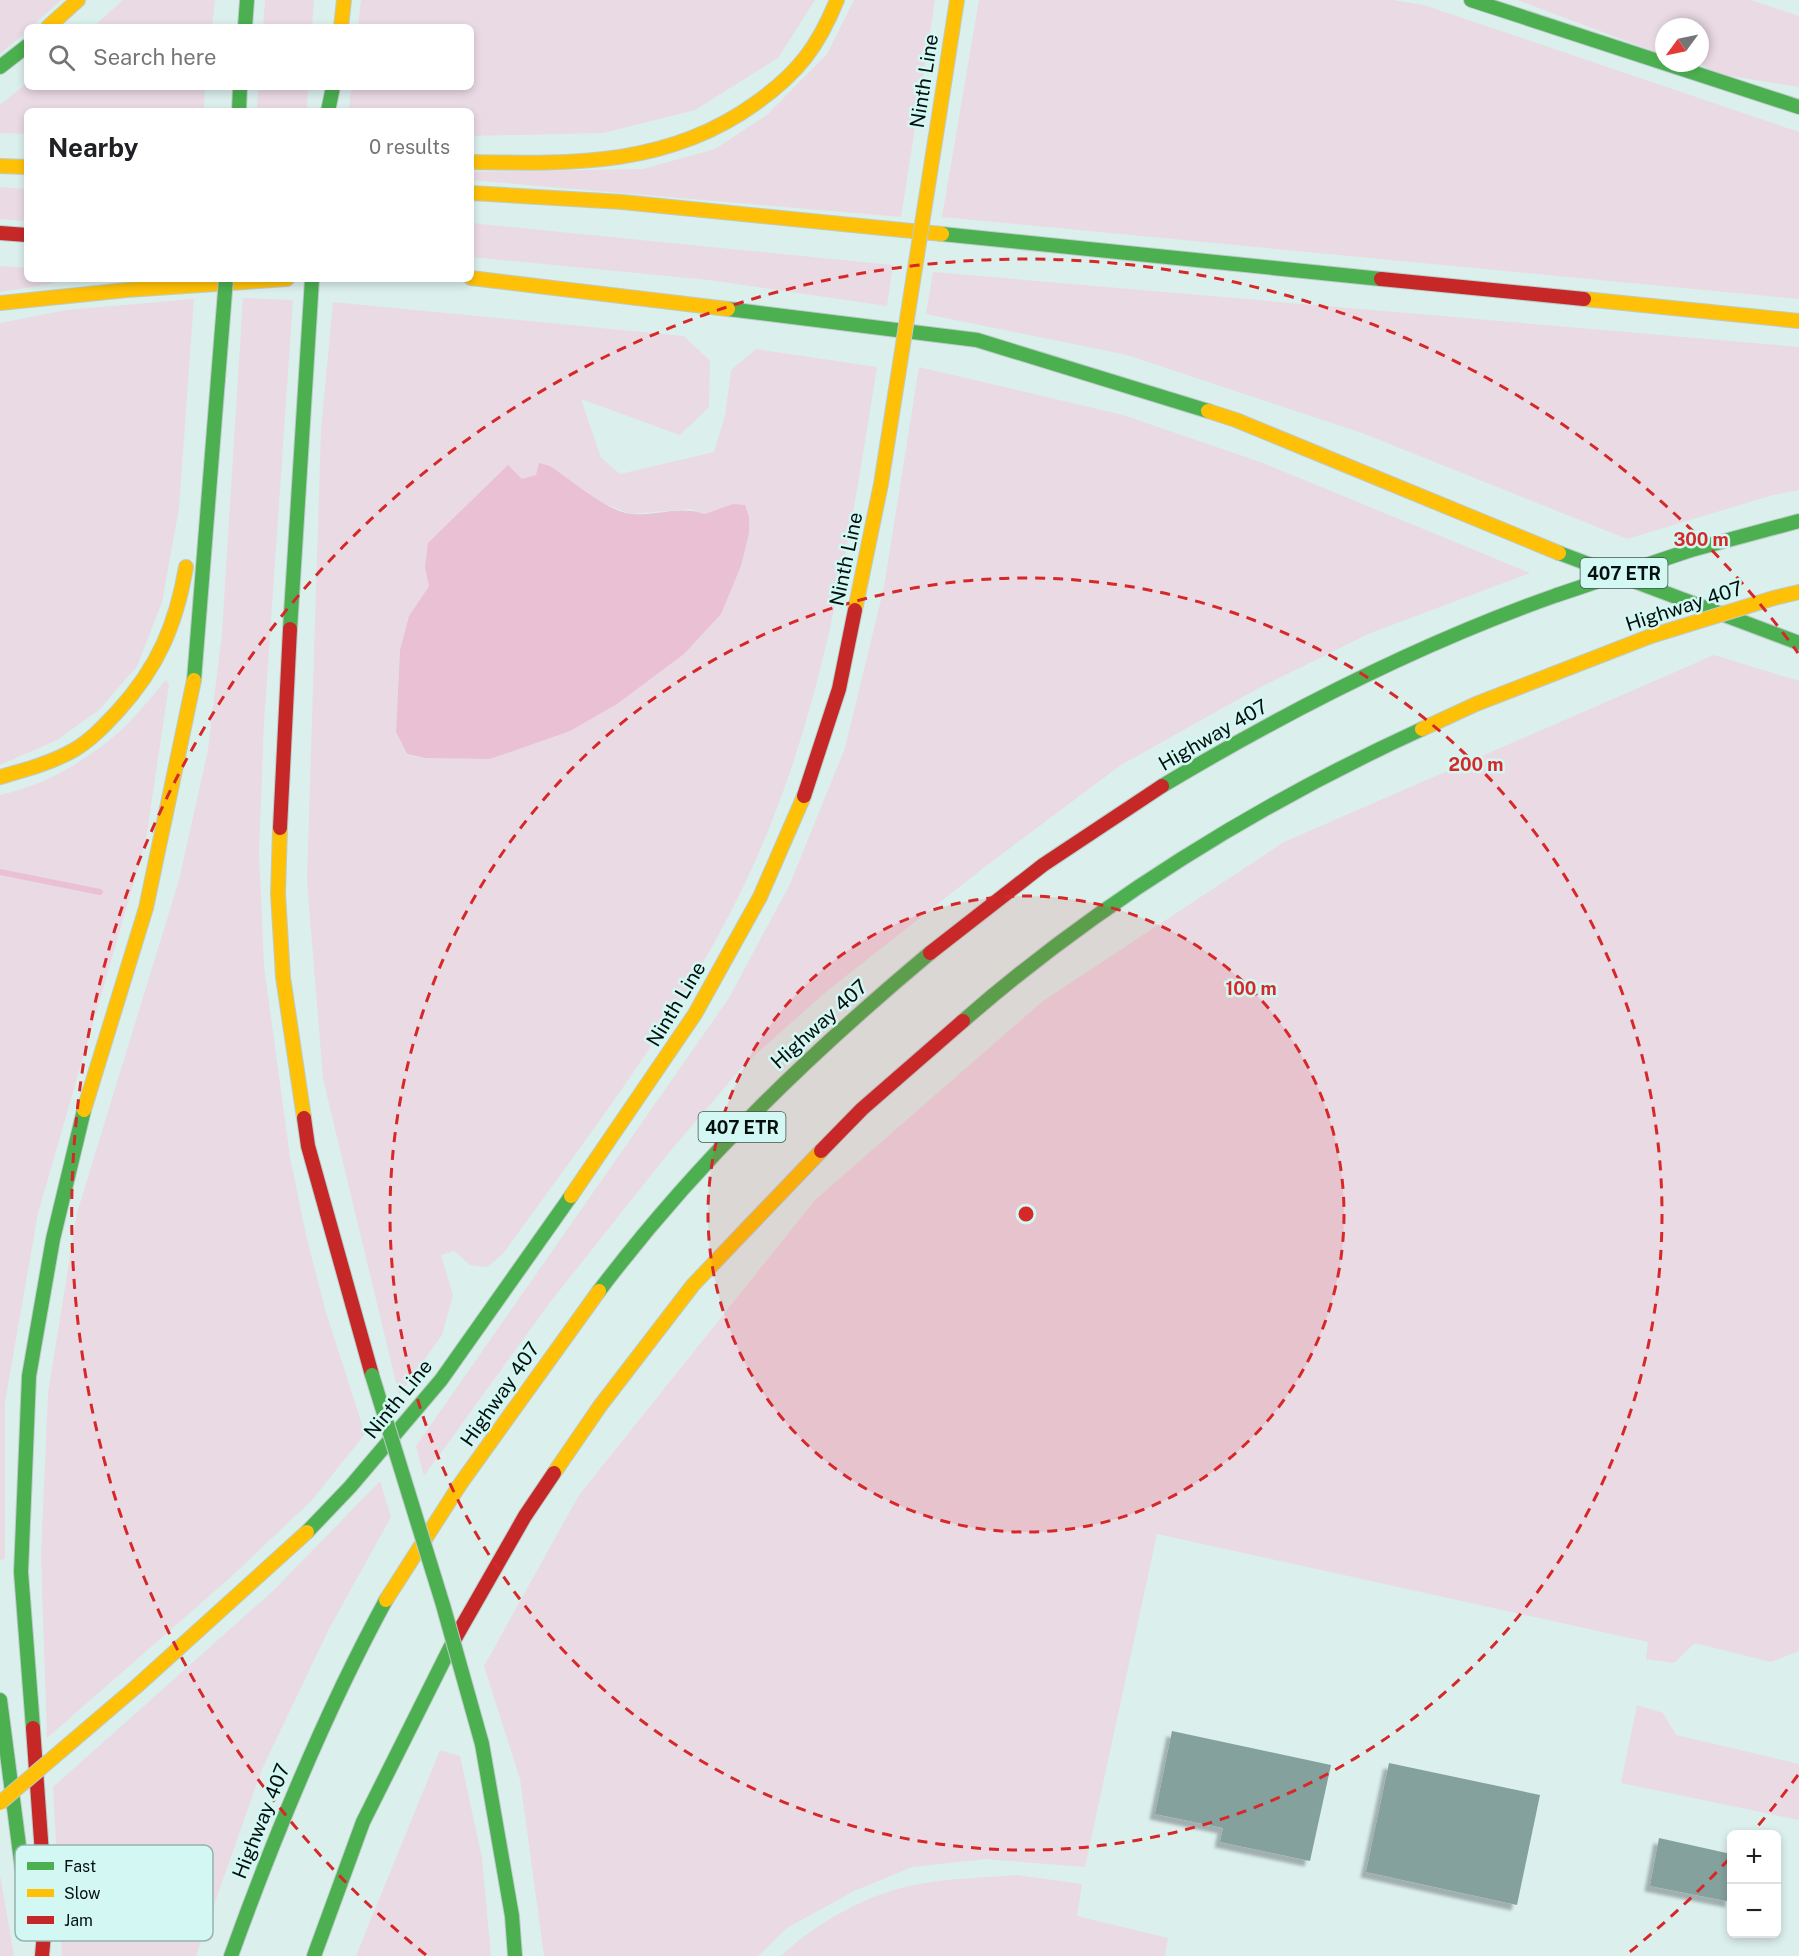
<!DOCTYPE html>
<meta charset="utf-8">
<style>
body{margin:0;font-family:"Public Sans",sans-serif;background:#f2f2f2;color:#202124}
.controls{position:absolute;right:18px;bottom:18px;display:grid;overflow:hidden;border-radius:9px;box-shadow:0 3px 9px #0003}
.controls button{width:54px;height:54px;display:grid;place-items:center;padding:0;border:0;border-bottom:2px solid #e0e0e0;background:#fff;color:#202124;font:30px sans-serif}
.compass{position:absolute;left:1655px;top:18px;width:54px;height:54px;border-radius:50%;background:#fff;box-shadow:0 3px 9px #0003;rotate:237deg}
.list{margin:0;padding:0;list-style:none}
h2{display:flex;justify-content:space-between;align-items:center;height:78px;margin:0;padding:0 24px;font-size:26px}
h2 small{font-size:20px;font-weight:400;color:#757577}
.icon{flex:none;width:33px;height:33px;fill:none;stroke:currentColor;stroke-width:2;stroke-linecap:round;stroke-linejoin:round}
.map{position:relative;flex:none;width:1799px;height:1956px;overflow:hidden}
.search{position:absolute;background:#fff;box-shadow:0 3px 9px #0003;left:24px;top:24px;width:450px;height:66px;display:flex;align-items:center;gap:15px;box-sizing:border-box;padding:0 21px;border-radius:9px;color:#757577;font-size:22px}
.panel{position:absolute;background:#fff;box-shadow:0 3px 9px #0003;left:24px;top:108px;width:450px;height:174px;border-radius:9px}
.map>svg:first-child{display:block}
.green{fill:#eadae4;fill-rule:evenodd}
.water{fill:#eac0d4}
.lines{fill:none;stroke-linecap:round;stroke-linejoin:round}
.stream{stroke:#eac0d4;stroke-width:6}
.building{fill:#84a19e;filter:url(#shadow)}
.fast-casing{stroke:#bcccca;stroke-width:16}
.slow-casing{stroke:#bcccca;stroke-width:16}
.jam-casing{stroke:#bcccca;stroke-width:16}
.fast{stroke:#4caf50;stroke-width:14}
.slow{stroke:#ffc107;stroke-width:14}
.jam{stroke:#c62828;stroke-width:14}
.fast-bridge-casing{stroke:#bcccca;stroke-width:16;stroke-linecap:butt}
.slow-bridge-casing{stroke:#bcccca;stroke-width:16;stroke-linecap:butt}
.fast-bridge{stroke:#4caf50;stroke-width:14}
.slow-bridge{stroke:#ffc107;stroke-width:14}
.ring{fill:none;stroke:#d62828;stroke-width:3;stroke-dasharray:10 8}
.labels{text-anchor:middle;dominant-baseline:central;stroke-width:5;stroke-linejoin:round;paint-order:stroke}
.shield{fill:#d3f7f3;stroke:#425553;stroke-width:1.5}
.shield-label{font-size:18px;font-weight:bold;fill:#04100e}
.street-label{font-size:20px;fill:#04100e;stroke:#d3f7f3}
.key{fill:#d3f7f3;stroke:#95b2ae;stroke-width:1.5}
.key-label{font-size:16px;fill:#04100e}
.centre{fill:#d62828;stroke:#d3f7f3;stroke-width:3}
.ring-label{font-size:18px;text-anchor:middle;font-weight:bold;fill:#d62828;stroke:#d3f7f3;stroke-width:5;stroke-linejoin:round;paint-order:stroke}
</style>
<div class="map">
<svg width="1799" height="1956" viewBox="0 0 1799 1956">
<defs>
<filter id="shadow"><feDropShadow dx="-5.5" dy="5.5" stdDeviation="1.5" flood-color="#0004"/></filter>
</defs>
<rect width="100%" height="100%" fill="#dbefed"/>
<path class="green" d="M 0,0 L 61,0 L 31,27 L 27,27 L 27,31 L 0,54 Z
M 123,0 L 215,0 L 212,27 L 93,27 Z
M 265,0 L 314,0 L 312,27 L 263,27 Z
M 361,0 L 815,0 L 778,58 L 695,110 L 603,133 L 471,136 L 471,111 L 349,111 L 351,87 L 471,87 L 471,27 L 358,27 Z
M 854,0 L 935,0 L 901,217 L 471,180 L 471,172 L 643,169 L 715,149 L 768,114 L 827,54 Z
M 979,0 L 1392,0 L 1424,5 L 1799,132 L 1799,299 L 942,217 Z
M 1517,0 L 1751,0 L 1799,16 L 1799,87 L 1713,73 L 1700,63 L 1700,27 L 1664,27 L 1664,55 Z
M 27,83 L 27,87 L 205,87 L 204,111 L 27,111 L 27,134 L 0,133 L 0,105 Z
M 258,87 L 308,87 L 307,111 L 257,111 Z
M 0,187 L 27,189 L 27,221 L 0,219 Z
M 471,223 L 893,265 L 887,306 L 709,280 L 471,257 Z
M 0,266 L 27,268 L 27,279 L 63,279 L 50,284 L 0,292 Z
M 933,272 L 1799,347 L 1799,490 L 1773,495 L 1627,539 L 1362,433 L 1127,355 L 926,314 Z
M 243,298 L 293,300 L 264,722 L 259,851 L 264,966 L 290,1157 L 306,1235 L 325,1309 L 365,1434 L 312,1500 L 232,1576 L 47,1738 L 41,1556 L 48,1393 L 77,1213 L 179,880 L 208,750 L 222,632 Z
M 194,299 L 179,508 L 162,602 L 137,666 L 99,710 L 57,740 L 0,765 L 0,323 L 66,310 Z
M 333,302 L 684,336 L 710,361 L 709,407 L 680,435 L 581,399 L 601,458 L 620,474 L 714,452 L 725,416 L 731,370 L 756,349 L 877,367 C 852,523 829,679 770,826 C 707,984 601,1118 502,1255 L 487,1267 L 470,1265 L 454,1251 L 441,1255 L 453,1295 L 442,1335 L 399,1395 L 323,1079 L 307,881 L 321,430 ZM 536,475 L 630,514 L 690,509 L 705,514 L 733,504 L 741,566 L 721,613 L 684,654 L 518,748 L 490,759 L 425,758 L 407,755 L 396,732 L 400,650 L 409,616 L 429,586 L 522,480 Z
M 919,367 L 1123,415 L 1263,463 L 1530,573 L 1368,634 L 1253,691 L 1121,765 L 986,866 L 827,991 L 745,1064 L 671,1150 L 551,1301 L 424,1476 L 416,1446 L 729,998 L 790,884 L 845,748 L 884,587 Z
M 1714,655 L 1799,681 L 1799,1651 L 1771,1662 L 1695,1643 L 1674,1663 L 1646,1659 L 1648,1642 L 1157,1534 L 1085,1867 L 986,1859 L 912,1867 L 854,1891 L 787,1928 L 758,1956 L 544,1956 L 520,1779 L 484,1666 L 579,1495 L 815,1200 L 1043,1001 L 1284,842 Z
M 166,680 L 169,684 L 146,840 L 38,1213 L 5,1402 L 5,1559 L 0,1560 L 0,795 C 44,786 86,761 119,732 C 136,717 151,697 166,680 Z
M 380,1481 L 391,1517 L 329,1629 L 262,1769 L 196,1956 L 62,1956 L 53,1787 L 275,1589 Z
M 1637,1705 L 1663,1713 L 1676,1735 L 1799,1764 L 1799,1820 L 1621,1783 Z
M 440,1750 L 460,1756 L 482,1858 L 491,1956 L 356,1956 Z
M 0,1875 L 14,1956 L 0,1956 Z
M 1016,1875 L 1082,1884 L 1077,1916 L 1168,1938 L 1165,1956 L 781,1956 C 817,1922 869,1893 919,1884 C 951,1878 984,1878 1016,1875 Z"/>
<path class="water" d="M 539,463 L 550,466 C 570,479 608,512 631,514 C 657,516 680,505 705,514 L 733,504 L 745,505 L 749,517 L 749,533 L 741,566 L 721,614 L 684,654 L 617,704 L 570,731 L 490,759 L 425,758 L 407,754 L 396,732 L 400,650 L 409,616 L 429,586 L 425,567 L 428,543 L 508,465 L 522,479 L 536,475 Z"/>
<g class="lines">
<path class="stream" d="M 0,872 L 100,892"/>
</g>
<path class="building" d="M 1172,1731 L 1331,1765 L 1310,1861 L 1220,1842 L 1223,1828 L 1155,1814 Z
M 1389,1763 L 1540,1795 L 1517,1905 L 1366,1872 Z
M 1659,1838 L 1731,1854 L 1731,1902 L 1650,1886 Z"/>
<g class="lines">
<defs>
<path id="fast" d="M 1471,0 L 1799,107
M 245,27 L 247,0
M 0,67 L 27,46
M 239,111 L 240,87
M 328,111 L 333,87
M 942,234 L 1381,279
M 728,309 L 977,340 L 1208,411
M 1691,550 L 1799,521
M 1559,553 L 1799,643
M 290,629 L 312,279
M 194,680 L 218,379
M 1162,786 C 1289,710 1418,644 1557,595
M 963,1021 C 1098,903 1258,804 1422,729
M 599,1291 C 695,1164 808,1055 930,953
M 307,1532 L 350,1487 L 441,1380 L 571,1196
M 0,1700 L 27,1907
M 33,1728 L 21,1572 L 29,1376 L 53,1239 L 84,1110
M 482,1744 L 512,1916 L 515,1956
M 231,1956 C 275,1834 324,1714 386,1600
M 314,1956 L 363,1822 L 453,1642"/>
<path id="slow" d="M 48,27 L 78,0
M 341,27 L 344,0
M 939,116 L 957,0
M 471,162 C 574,164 669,166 756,103 C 798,73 818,47 837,0
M 0,166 L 27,167
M 471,193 L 622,202 L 942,234
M 471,278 L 728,309
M 1584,299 L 1799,321
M 0,303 L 127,290 L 287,279
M 1208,411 L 1236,420 L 1559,553
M 1774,598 L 1799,592
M 855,610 L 881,484
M 1422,729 L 1476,704 L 1651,636
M 0,777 C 25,770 51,763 74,750 C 91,740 105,725 118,711 C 158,667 176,625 186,567
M 280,828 L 278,894 L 283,977 L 304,1118
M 84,1110 L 146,908 L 194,680
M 571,1196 L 695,1014 L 760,897 L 804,796
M 554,1473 L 600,1406 L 693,1285 L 821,1151
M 386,1600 L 461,1483 L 599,1291
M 137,1686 L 307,1532"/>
<path id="jam" d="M 0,233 L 27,235
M 1381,279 L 1584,299
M 804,796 L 839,689 L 855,610
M 280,828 L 290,629
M 930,953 L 1043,865 L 1162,786
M 304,1118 L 308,1146 L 372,1375
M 821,1151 L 862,1109 L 963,1021
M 453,1642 L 525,1516 L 554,1473
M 33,1728 L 46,1910 L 42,1956"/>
</defs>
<use href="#fast" class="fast-casing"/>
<use href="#slow" class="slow-casing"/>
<use href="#jam" class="jam-casing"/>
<use href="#fast" class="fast"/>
<use href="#slow" class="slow"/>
<use href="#jam" class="jam"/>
<defs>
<path id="fast-bridge" d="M 218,379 L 226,279
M 1557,595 L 1691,550
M 372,1375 L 443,1605 L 482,1744"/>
<path id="slow-bridge" d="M 881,484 L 939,116
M 1651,636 L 1774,598
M 0,1803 L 137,1686"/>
</defs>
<use href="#fast-bridge" class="fast-bridge-casing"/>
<use href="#slow-bridge" class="slow-bridge-casing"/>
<use href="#fast-bridge" class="fast-bridge"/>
<use href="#slow-bridge" class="slow-bridge"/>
</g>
<circle cx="1026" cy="1214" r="318" fill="#d62828" fill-opacity=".12"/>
<g class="ring">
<circle cx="1026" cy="1214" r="318"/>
<circle cx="1026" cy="1214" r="636"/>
<path d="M1798 1775A954 954 0 0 1 1751 1834M1729 1859A954 954 0 0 1 1626 1955M426 1955A954 954 0 1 1 1798 653"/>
</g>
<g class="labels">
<g class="shield">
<rect x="1580.5" y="558" width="87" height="30" rx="4.5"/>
<rect x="698.5" y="1112" width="87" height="30" rx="4.5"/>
</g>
<g class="shield-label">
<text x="1624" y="573">407 ETR</text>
<text x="742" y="1127">407 ETR</text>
</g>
<g class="street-label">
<text transform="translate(924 81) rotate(-81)">Ninth Line</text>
<text transform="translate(846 559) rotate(-78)">Ninth Line</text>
<text transform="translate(1684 606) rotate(-18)">Highway 407</text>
<text transform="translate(1213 735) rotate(-30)">Highway 407</text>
<text transform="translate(676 1004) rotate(-59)">Ninth Line</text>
<text transform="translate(819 1024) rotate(-42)">Highway 407</text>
<text transform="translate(500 1394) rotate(-55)">Highway 407</text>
<text transform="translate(398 1399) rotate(-51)">Ninth Line</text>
<text transform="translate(261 1821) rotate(-68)">Highway 407</text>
</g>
</g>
<rect x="15" y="1845" width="198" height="96" rx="9" class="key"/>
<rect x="27" y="1862" width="27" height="8" fill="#4caf50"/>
<rect x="27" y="1889" width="27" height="8" fill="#ffc107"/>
<rect x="27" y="1916" width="27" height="8" fill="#c62828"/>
<g class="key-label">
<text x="64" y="1872">Fast</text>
<text x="64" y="1899">Slow</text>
<text x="64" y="1926">Jam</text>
</g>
<circle cx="1026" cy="1214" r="9" class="centre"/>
<g class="ring-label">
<text x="1701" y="546">300 m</text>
<text x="1476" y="771">200 m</text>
<text x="1251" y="995">100 m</text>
</g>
</svg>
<div class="controls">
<button>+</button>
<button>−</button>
</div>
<svg class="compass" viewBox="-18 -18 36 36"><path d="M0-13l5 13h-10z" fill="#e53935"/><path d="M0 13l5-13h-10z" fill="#757577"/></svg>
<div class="search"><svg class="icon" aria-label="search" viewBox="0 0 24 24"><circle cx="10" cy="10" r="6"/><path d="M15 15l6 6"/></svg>Search here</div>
<section class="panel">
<h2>Nearby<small>0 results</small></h2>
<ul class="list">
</ul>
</section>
</div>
